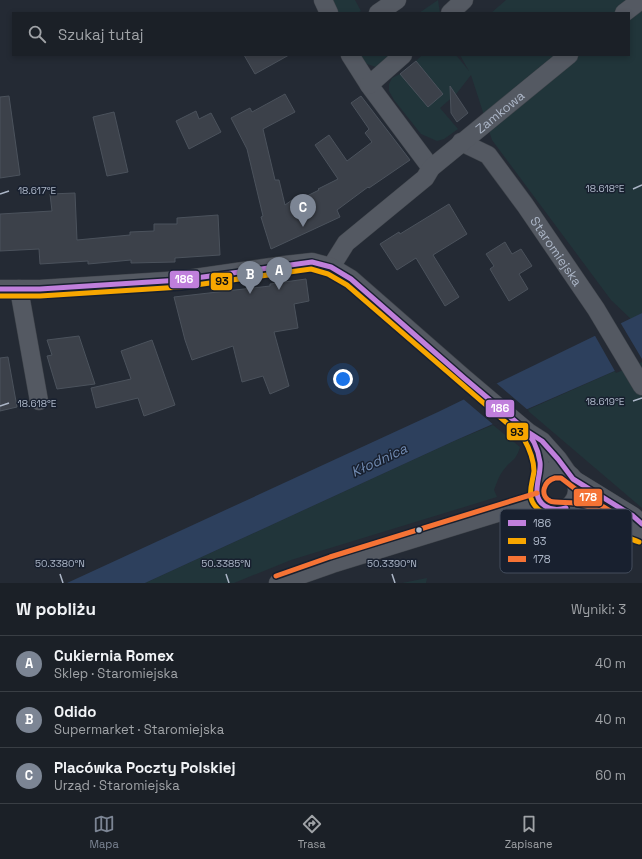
<!DOCTYPE html>
<html lang="pl">
<meta charset="utf-8">
<style>
body{margin:0;font-family:"Space Grotesk",sans-serif;background:#24282f;color:#f1f3f6}
.you{position:absolute;left:343px;top:379px;width:14px;height:14px;margin:-10px;border:3px solid #fff;border-radius:50%;background:#1a73e8;box-shadow:0 0 0 6px #1a73e833}
.badge{display:grid;place-items:center;width:26px;height:26px;border-radius:50%;background:#7c8594;color:#fff;font-size:13px;font-weight:700}
.pin{position:absolute;translate:-50% -33px;filter:drop-shadow(0 1px 2px #0008)}
.pin::after{content:'';position:absolute;top:21px;width:14px;height:12px;background:inherit;clip-path:polygon(0 0,100% 0,50% 100%)}
.list{margin:0;padding:0;list-style:none}
h2{display:flex;justify-content:space-between;align-items:center;height:52px;margin:0;padding:0 16px;font-size:17px}
h2 small{font-size:13px;font-weight:400;color:#a0a3a7}
.list li{display:grid;grid-template-columns:26px 1fr auto;gap:12px;align-items:center;box-sizing:border-box;height:56px;padding:0 16px;border-top:1px solid #393e44}
.list b{display:block;font-size:15px;white-space:nowrap}
.list p{margin:0;font-size:13px;white-space:nowrap;color:#a0a3a7}
.list em{font-size:13px;font-style:normal;color:#a0a3a7}
.icon{flex:none;width:22px;height:22px;fill:none;stroke:currentColor;stroke-width:2;stroke-linecap:round;stroke-linejoin:round}
.map{position:relative;flex:none;width:642px;height:583px;overflow:hidden}
.search{position:absolute;background:#1b2027;box-shadow:0 2px 6px #0003;left:12px;right:12px;top:12px;height:44px;display:flex;align-items:center;gap:10px;box-sizing:border-box;padding:0 14px;border-radius:0px;color:#a0a3a7;font-size:15px}
.sheet{height:220px;background:#1b2027}
nav{display:flex;justify-content:space-around;align-items:center;box-sizing:border-box;height:56px;border-top:1px solid #393e44;background:#1b2027;font-size:11px;color:#a0a3a7}
nav a{display:grid;justify-items:center;gap:2px}
nav .on{color:#7c8594}
.map>svg:first-child{display:block}
.green{fill:#21353a}
.water{fill:#2d405d}
.pier{fill:#242a34}
.building{fill:#3c414a;stroke:#4b525c}
.lines{fill:none;stroke-linecap:round;stroke-linejoin:round}
.minor-casing{stroke:#40454c;stroke-width:19}
.minor{stroke:#545962;stroke-width:18}
.bus-1-casing{stroke:#18202f;stroke-width:8}
.bus-2-casing{stroke:#18202f;stroke-width:8}
.bus-3-casing{stroke:#18202f;stroke-width:8}
.bus-1{stroke:#c07fdc;stroke-width:5}
.bus-2{stroke:#f7a600;stroke-width:5}
.bus-3{stroke:#f57335;stroke-width:5}
.ticks{fill:none;stroke:#acb6c7;stroke-width:1.5}
.bus-dot{fill:#acb6c7;stroke:#18202f;stroke-width:1.5}
.labels{text-anchor:middle;dominant-baseline:central;stroke-width:3;stroke-linejoin:round;paint-order:stroke}
.street-label{font-size:13px;fill:#acb6c7;stroke:#18202f}
.water-label{font-size:14px;font-style:italic;fill:#718bb2;stroke:#18202f}
.key{fill:#18202f;stroke:#444d5d;stroke-width:1}
.key-label{font-size:11px;fill:#acb6c7}
.ticks-label{font-size:10px;text-anchor:middle;fill:#acb6c7;stroke:#18202f;stroke-width:3;stroke-linejoin:round;paint-order:stroke}
.line-badge{stroke:#18202f;stroke-width:1.5}
.badge-label{font-size:11px;text-anchor:middle;font-weight:bold;fill:#fff}
.pale-badge-label{font-size:11px;text-anchor:middle;font-weight:bold;fill:#111}
</style>
<div class="map">
<svg width="642" height="583" viewBox="0 0 642 583">
<rect width="100%" height="100%" fill="#242a34"/>
<path class="green" d="M 330,0 L 355,0 L 361,11 L 357,13 L 336,13 Z
M 438,0 L 440,13 L 419,13 Z
M 506,0 L 642,0 L 642,313 L 631,319 L 611,300 L 492,140 L 471,75 L 457,93 L 440,108 L 458,129 L 444,139 L 437,141 L 421,134 L 394,100 L 389,91 L 389,84 L 392,78 L 400,74 L 443,94 L 416,61 L 422,55 L 456,55 L 469,71 L 460,55 L 629,55 L 629,13 L 491,13 Z
M 358,55 L 395,55 L 376,67 L 364,63 Z
M 642,359 L 642,508 L 527,410 Z
M 493,425 L 520,447 C 516,460 514,458 506,467 C 500,473 497,482 494,490 L 497,497 L 291,560 L 234,583 L 145,583 L 454,441 Z
M 427,578 L 426,583 L 402,583 Z"/>
<path class="water" d="M 642,313 L 642,359 L 454,441 L 145,583 L 67,583 L 438,412 Z"/>
<path class="pier" d="M 620,322 L 642,359 L 642,362 L 616,373 L 594,334 Z
M 495,382 L 529,411 L 495,426 L 462,398 Z"/>
<path class="building" d="M 244,55 L 289,55 L 255,74 Z
M 416,61 L 443,94 L 428,107 L 400,74 Z
M 450,86 L 468,113 L 457,122 L 451,113 Z
M 285,94 L 295,112 L 263,129 L 275,180 L 279,180 L 285,205 L 292,200 L 293,203 L 319,190 L 318,189 L 338,179 L 315,145 L 329,135 L 347,161 L 372,142 L 365,133 L 369,129 L 351,103 L 361,96 L 410,160 L 369,188 L 368,187 L 337,210 L 340,217 L 271,249 L 261,217 L 263,216 L 247,149 L 231,118 L 250,108 L 252,112 Z
M 9,96 L 20,175 L 0,178 L 0,97 Z
M 196,111 L 199,119 L 211,113 L 221,132 L 189,149 L 176,121 Z
M 114,112 L 128,172 L 107,176 L 93,117 Z
M 75,193 L 77,240 L 130,235 L 130,232 L 154,231 L 154,224 L 177,224 L 177,218 L 218,215 L 220,255 L 175,258 L 175,262 L 131,263 L 131,260 L 88,264 L 88,261 L 40,264 L 39,249 L 0,251 L 0,214 L 52,211 L 50,194 Z
M 449,204 L 467,234 L 433,255 L 459,297 L 445,306 L 416,258 L 397,270 L 380,244 L 399,232 L 400,234 Z
M 505,242 L 512,254 L 521,249 L 532,266 L 519,274 L 528,289 L 509,301 L 490,269 L 494,266 L 486,254 Z
M 306,279 L 309,301 L 294,304 L 298,328 L 274,332 L 289,386 L 270,394 L 263,376 L 242,382 L 233,346 L 192,360 L 185,340 L 174,297 L 270,286 L 270,284 Z
M 79,336 L 95,384 L 57,389 L 47,356 L 52,355 L 47,340 Z
M 152,340 L 175,405 L 144,416 L 138,398 L 96,408 L 91,388 L 131,379 L 121,351 Z
M 8,357 L 17,407 L 0,411 L 0,358 Z"/>
<g class="lines">
<defs>
<g id="minor">
<path d="M 323,0 L 329,13"/>
<path d="M 378,13 L 397,0"/>
<path d="M 450,13 L 464,0"/>
<path d="M 624,13 L 641,0"/>
<path d="M 350,55 L 369,85 L 431,168"/>
<path d="M 369,85 L 403,55"/>
<path id="s1" d="M 461,142 L 488,155 L 525,205 L 596,309 L 642,386"/>
<path id="s2" d="M 331,267 L 346,243 L 425,178 L 431,168 L 569,55"/>
<path d="M 0,289 L 40,289 L 181,280 L 285,265 L 312,262 L 331,267 L 351,279 L 464,378 L 528,432 L 542,441 L 558,459 L 569,475"/>
<path d="M 19,289 L 39,401"/>
<path d="M 529,434 C 538,449 541,463 539,480"/>
<circle cx="557" cy="490" r="20"/>
<path d="M 573,479 L 633,516 L 642,524"/>
<path d="M 566,508 L 599,518 L 642,536"/>
<path d="M 278,583 L 332,564 L 539,500"/>
</g>
</defs>
<use href="#minor" class="minor-casing"/>
<use href="#minor" class="minor"/>
<defs>
<path id="bus-1" d="M 0,289 L 40,289 L 181,280 L 312,262 L 331,267 L 351,279 L 464,378 L 528,432 L 542,441 L 558,459 L 573,479 L 633,516 L 642,524
M 522,426 C 532,436 538,448 540,462 C 542,476 529,496 545,506 C 551,510 559,510 566,508"/>
<path id="bus-2" d="M 0,296 L 40,296 L 181,287 L 311,269 L 328,274 L 347,285 L 523,437 C 528,446 534,460 534,471 C 533,480 529,489 531,498 C 533,506 539,511 547,515 C 555,518 561,514 568,516 C 593,522 616,533 639,542"/>
<path id="bus-3" d="M 555,478 L 561,478 L 578,491 L 628,522 C 611,515 593,507 575,503 C 569,502 554,503 550,501 C 539,495 544,481 555,478 Z
M 276,576 L 330,557 L 537,493"/>
</defs>
<use href="#bus-1" class="bus-1-casing"/>
<use href="#bus-2" class="bus-2-casing"/>
<use href="#bus-3" class="bus-3-casing"/>
<use href="#bus-1" class="bus-1"/>
<use href="#bus-2" class="bus-2"/>
<use href="#bus-3" class="bus-3"/>
</g>
<path class="ticks" d="M 633,189 L 642,185M 0,194 L 9,191M 633,401 L 642,398M 0,406 L 9,403M 60,574 L 63,583M 226,574 L 229,583M 392,574 L 395,583"/>
<circle class="bus-dot" cx="419" cy="530" r="3.5"/>
<g class="labels">
<g class="street-label">
<text stroke="none"><textPath href="#s2" startOffset="231">Zamkowa</textPath></text>
<text stroke="none"><textPath href="#s1" startOffset="148">Staromiejska</textPath></text>
</g>
<g class="water-label">
<text transform="translate(379 460) rotate(-25)">Kłodnica</text>
</g>
</g>
<rect x="500" y="509" width="132" height="64" rx="6" class="key"/>
<rect x="508" y="520" width="18" height="6" fill="#c07fdc"/>
<rect x="508" y="538" width="18" height="6" fill="#f7a600"/>
<rect x="508" y="556" width="18" height="6" fill="#f57335"/>
<g class="key-label">
<text x="533" y="527">186</text>
<text x="533" y="545">93</text>
<text x="533" y="563">178</text>
</g>
<g class="ticks-label">
<text x="605" y="192">18.618°E</text>
<text x="37" y="194">18.617°E</text>
<text x="605" y="405">18.619°E</text>
<text x="37" y="407">18.618°E</text>
<text x="60" y="567">50.3380°N</text>
<text x="226" y="567">50.3385°N</text>
<text x="392" y="567">50.3390°N</text>
</g>
<g class="line-badge">
<rect x="169" y="270" width="31" height="19" rx="4" fill="#c07fdc"/>
<rect x="210" y="272" width="23" height="19" rx="4" fill="#f7a600"/>
<rect x="485" y="399" width="30" height="19" rx="4" fill="#c07fdc"/>
<rect x="506" y="422" width="23" height="19" rx="4" fill="#f7a600"/>
<rect x="573" y="488" width="30" height="19" rx="4" fill="#f57335"/>
</g>
<g class="badge-label">
<text x="184" y="283">186</text>
<text x="500" y="412">186</text>
<text x="588" y="501">178</text>
</g>
<g class="pale-badge-label">
<text x="222" y="285">93</text>
<text x="517" y="436">93</text>
</g>
</svg>
<div class="you"></div>
<div class="pin badge" style="left:279px;top:290px">A</div>
<div class="pin badge" style="left:250px;top:294px">B</div>
<div class="pin badge" style="left:303px;top:227px">C</div>
<div class="search"><svg class="icon" aria-label="search" viewBox="0 0 24 24"><circle cx="10" cy="10" r="6"/><path d="M15 15l6 6"/></svg>Szukaj tutaj</div>
</div>
<section class="sheet">
<h2>W pobliżu<small>Wyniki: 3</small></h2>
<ul class="list">
<li><span class="badge">A</span><div><b>Cukiernia Romex</b><p>Sklep · Staromiejska</p></div><em>40 m</em></li>
<li><span class="badge">B</span><div><b>Odido</b><p>Supermarket · Staromiejska</p></div><em>40 m</em></li>
<li><span class="badge">C</span><div><b>Placówka Poczty Polskiej</b><p>Urząd · Staromiejska</p></div><em>60 m</em></li>
</ul>
</section>
<nav>
<a class="on"><svg class="icon" aria-label="map" viewBox="0 0 24 24"><path d="M3 6l6-2 6 2 6-2v14l-6 2-6-2-6 2zM9 4v14M15 6v14"/></svg>Mapa</a>
<a><svg class="icon" aria-label="directions" viewBox="0 0 24 24"><path d="M12 3l9 9-9 9-9-9zM9 14v-3h6M13 9l2 2-2 2"/></svg>Trasa</a>
<a><svg class="icon" aria-label="saved" viewBox="0 0 24 24"><path d="M7 4h10v16l-5-4-5 4z"/></svg>Zapisane</a>
</nav>
